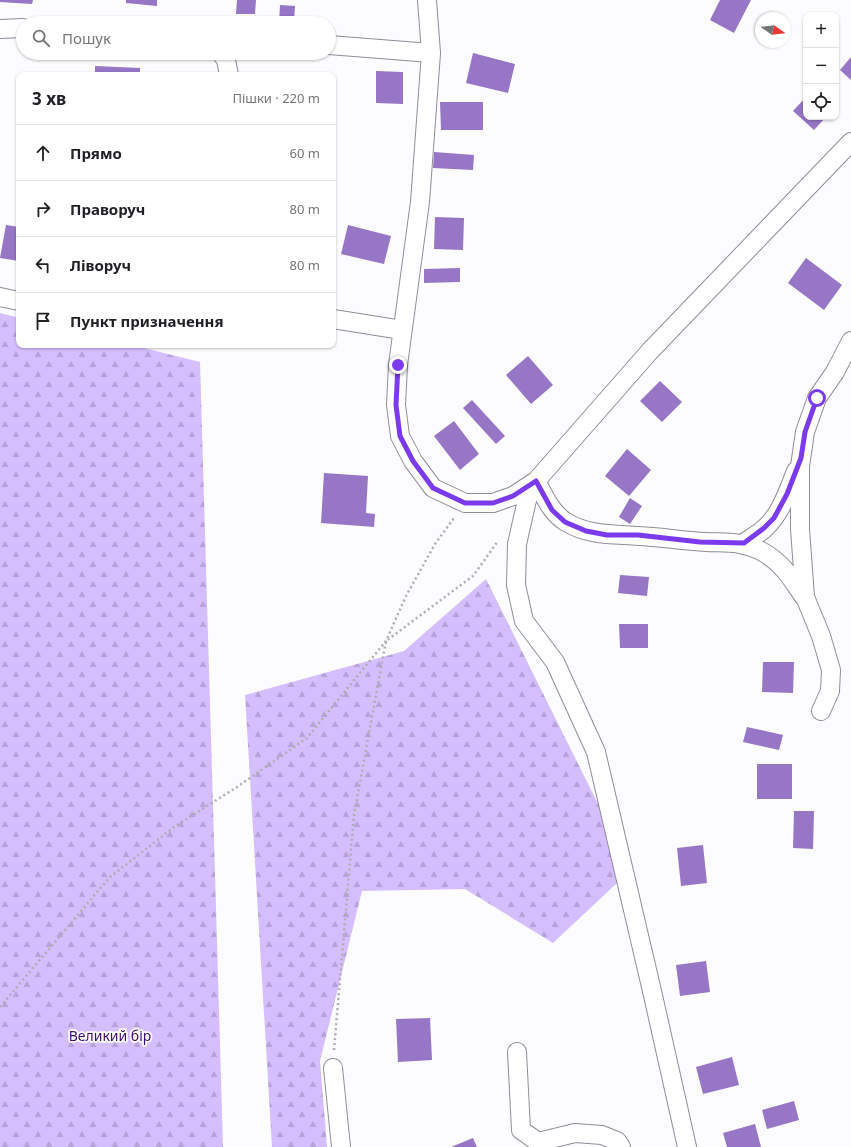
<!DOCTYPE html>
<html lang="uk">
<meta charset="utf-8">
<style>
body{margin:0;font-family:"Noto Sans",sans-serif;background:#f6f6f6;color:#202124}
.controls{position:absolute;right:12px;top:12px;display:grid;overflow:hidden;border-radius:8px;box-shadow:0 1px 3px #0004}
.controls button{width:36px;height:36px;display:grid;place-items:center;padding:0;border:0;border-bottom:1px solid #e0e0e0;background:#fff;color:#202124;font:20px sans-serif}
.compass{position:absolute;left:755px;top:12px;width:36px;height:36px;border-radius:50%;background:#fff;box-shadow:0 1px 3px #0004;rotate:104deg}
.stop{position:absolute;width:12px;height:12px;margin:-9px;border:3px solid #7c3aed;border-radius:50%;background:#fff}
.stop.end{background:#7c3aed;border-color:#fff;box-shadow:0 1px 4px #0008}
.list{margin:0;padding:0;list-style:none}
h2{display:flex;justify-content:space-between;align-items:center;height:52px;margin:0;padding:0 16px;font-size:17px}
h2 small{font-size:13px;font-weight:400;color:#757577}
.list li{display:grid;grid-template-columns:26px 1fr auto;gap:12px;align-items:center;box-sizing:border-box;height:56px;padding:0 16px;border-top:1px solid #e0e0e0}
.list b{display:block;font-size:15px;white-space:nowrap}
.list em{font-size:13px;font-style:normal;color:#757577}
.icon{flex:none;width:22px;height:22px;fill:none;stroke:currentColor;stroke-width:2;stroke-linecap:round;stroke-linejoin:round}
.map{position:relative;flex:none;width:851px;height:1147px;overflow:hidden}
.search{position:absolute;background:#fff;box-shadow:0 1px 3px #0004;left:16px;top:16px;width:320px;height:44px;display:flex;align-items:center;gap:10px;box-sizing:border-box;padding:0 14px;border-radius:22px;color:#757577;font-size:15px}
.panel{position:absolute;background:#fff;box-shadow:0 1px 3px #0004;left:16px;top:72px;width:320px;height:276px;border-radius:8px}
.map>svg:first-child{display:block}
.forest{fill:url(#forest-firs)}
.building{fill:#9676c5}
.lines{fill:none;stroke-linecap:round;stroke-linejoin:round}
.street-casing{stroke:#908c98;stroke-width:20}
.path{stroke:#afadb1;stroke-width:2.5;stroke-dasharray:2 3;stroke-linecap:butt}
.street{stroke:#fff;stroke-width:18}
.route{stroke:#7c3aed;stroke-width:5}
.labels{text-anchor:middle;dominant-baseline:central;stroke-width:3.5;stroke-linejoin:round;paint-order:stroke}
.park-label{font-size:14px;fill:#400c6e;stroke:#fff}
</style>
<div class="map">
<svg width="851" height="1147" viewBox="0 0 851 1147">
<defs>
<pattern id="forest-firs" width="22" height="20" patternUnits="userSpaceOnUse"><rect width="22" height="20" fill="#d5befd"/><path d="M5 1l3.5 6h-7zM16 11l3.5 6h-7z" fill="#b7a3d9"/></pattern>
</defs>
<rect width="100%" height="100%" fill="#fcfbfe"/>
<path class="forest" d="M 0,313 L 19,318 L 19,345 L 132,345 L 200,362 L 223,1147 L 0,1147 Z
M 486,579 L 631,870 L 553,943 L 465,889 L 362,891 L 320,1061 L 327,1147 L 272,1147 L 245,695 L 404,651 Z"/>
<path class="building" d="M 0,0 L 33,0 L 32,4 L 0,2 Z
M 126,0 L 157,0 L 157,6 L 126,3 Z
M 237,0 L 256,0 L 255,14 L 236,14 Z
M 720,0 L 751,0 L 734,33 L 710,20 Z
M 280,5 L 295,6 L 294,23 L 279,23 Z
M 473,53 L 515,64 L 508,93 L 466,83 Z
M 851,57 L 851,80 L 840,70 Z
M 95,66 L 140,68 L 140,75 L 95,75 Z
M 376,71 L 403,72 L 403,104 L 376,103 Z
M 806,97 L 806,117 L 826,117 L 814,130 L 793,111 Z
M 440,102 L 483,102 L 483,130 L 441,130 Z
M 434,152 L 474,155 L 473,170 L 433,168 Z
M 435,217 L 464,218 L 463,250 L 434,249 Z
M 6,225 L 19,227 L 19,261 L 0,258 Z
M 348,225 L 391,236 L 384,264 L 341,254 Z
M 806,258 L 842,285 L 824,310 L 788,283 Z
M 460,268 L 460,282 L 424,283 L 424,269 Z
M 528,356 L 553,385 L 531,404 L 506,375 Z
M 660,381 L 682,402 L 662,422 L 640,401 Z
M 472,400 L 505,436 L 496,444 L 463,408 Z
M 454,421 L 479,454 L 460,470 L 434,436 Z
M 627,449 L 651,470 L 629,496 L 605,476 Z
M 324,473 L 368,476 L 366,513 L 375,514 L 374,527 L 321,523 Z
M 630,498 L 642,506 L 630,524 L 619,517 Z
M 620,575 L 649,577 L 647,596 L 618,593 Z
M 619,624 L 648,624 L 648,648 L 620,648 Z
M 763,662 L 794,662 L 793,693 L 762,692 Z
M 747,727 L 783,735 L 779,750 L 743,742 Z
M 757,764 L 792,764 L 792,799 L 757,799 Z
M 794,811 L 814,811 L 813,849 L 793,848 Z
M 703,845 L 707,883 L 681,886 L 677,848 Z
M 706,961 L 710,992 L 680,996 L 676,965 Z
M 430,1018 L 432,1060 L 398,1062 L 396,1019 Z
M 732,1057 L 739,1085 L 703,1094 L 696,1067 Z
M 794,1101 L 799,1120 L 767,1129 L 762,1110 Z
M 755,1124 L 761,1147 L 727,1147 L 723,1133 Z
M 473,1138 L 477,1147 L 451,1147 Z"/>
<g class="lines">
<defs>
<path id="street" d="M 427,0 L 431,53 L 420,202 L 398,365 L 396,405 L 400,436 L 413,461 L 433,488 L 465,503 L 493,503 L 513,496 L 536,481 L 650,351 L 851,142
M 0,29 L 23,28
M 329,45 L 431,53
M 221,53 L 226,60 L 229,75
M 0,297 L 19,301
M 333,319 L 402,330
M 536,481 L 527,500 L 517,544 L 516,585 L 524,621 L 555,662 L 596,752 L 652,991 L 687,1147
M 536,481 C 544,495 551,513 566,522 C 589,536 614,534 639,536 C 661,537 683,541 706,542 C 726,543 742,541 761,551 C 782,562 791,578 804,597
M 744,543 C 751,538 758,534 764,529 C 781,514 788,491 796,471
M 821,711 L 830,691 L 831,670 L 821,636 L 805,597 L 800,529 L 800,466 L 805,432 L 817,398 L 835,372 L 851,341
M 517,1052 L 521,1130 L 538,1142 L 575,1133 L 602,1135 L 617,1141 L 621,1147
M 333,1068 L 341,1147"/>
</defs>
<use href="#street" class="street-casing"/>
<path class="path" d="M 0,1007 L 109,878 L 174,827 L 237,787 L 307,738 L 386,641 L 406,596 L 435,544 L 454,518
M 334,1050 L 354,815 L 386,641 L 473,576 L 498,541"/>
<use href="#street" class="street"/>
</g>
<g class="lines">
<path class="route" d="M 398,365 L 396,405 L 400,436 L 413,461 L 433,488 L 465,503 L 493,503 L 513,496 L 536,481 L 552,510 L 565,522 L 586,531 L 607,535 L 638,535 L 700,542 L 744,543 L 764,528 L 774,518 L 787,494 L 801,458 L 805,432 L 817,398"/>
</g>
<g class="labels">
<g class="park-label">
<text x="110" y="1035">Великий бір</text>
</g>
</g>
</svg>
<div class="controls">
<button>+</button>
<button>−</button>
<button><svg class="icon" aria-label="locate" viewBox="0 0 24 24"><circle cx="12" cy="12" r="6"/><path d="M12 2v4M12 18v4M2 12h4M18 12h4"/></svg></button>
</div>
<svg class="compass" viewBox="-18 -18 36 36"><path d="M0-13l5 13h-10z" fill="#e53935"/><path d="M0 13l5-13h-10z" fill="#757577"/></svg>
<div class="stop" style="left:817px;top:398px"></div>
<div class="stop end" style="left:398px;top:365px"></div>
<div class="search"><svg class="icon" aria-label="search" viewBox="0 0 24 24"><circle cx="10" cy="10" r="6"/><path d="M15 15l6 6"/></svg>Пошук</div>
<section class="panel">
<h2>3 хв<small>Пішки · 220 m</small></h2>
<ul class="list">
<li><svg class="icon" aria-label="ahead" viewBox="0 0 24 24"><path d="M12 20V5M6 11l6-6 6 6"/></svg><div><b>Прямо</b></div><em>60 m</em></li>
<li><svg class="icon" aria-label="right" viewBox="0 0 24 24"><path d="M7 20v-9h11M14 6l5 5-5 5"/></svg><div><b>Праворуч</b></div><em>80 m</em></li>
<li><svg class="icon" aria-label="left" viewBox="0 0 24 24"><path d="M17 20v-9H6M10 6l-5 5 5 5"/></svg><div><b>Ліворуч</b></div><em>80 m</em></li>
<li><svg class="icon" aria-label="arrive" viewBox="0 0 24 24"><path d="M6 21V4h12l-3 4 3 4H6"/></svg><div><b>Пункт призначення</b></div></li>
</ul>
</section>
</div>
